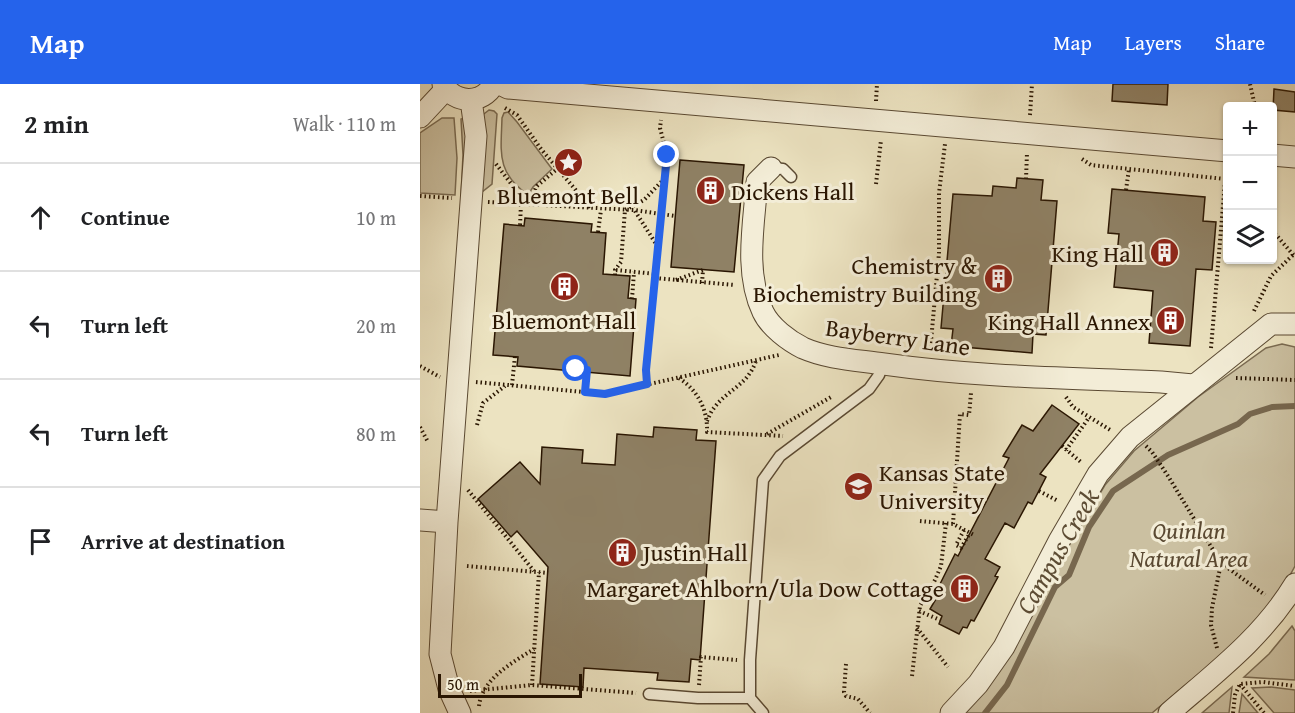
<!DOCTYPE html>
<meta charset="utf-8">
<style>
body{margin:0;font-family:"Gentium Book Plus",serif;background:#f2f2f2;color:#202124}
.controls{position:absolute;right:18px;top:18px;display:grid;overflow:hidden;border-radius:6px;box-shadow:0 2px 4px #0004}
.controls button{width:54px;height:54px;display:grid;place-items:center;padding:0;border:0;border-bottom:2px solid #e0e0e0;background:#fff;color:#202124;font:30px sans-serif}
.scale{position:absolute;left:18px;bottom:15px;width:144px;box-sizing:border-box;padding-left:6px;border:3px solid #2a1602;border-top:0;font-size:16px;line-height:21px;white-space:nowrap;color:#2a1602;-webkit-text-stroke:4px #f3edd7;paint-order:stroke}
.stop{position:absolute;width:18px;height:18px;margin:-14px;border:4px solid #2563eb;border-radius:50%;background:#fff}
.stop.end{background:#2563eb;border-color:#fff;box-shadow:0 2px 6px #0008}
.list{margin:0;padding:0;list-style:none}
h2{display:flex;justify-content:space-between;align-items:center;height:78px;margin:0;padding:0 24px;font-size:26px}
h2 small{font-size:20px;font-weight:400;color:#757577}
.list li{display:grid;grid-template-columns:39px 1fr auto;gap:18px;align-items:center;box-sizing:border-box;height:108px;padding:0 24px;border-top:2px solid #e0e0e0}
.list b{display:block;font-size:22px;white-space:nowrap}
.list em{font-size:20px;font-style:normal;color:#757577}
.icon{flex:none;width:33px;height:33px;fill:none;stroke:currentColor;stroke-width:2;stroke-linecap:round;stroke-linejoin:round}
.map{position:relative;flex:none;width:875px;height:629px;overflow:hidden}
header{display:flex;align-items:center;gap:36px;box-sizing:border-box;height:84px;padding:0 30px;background:#2563eb;color:#fff}
header strong{font-size:28px}
nav{display:flex;gap:33px;margin-inline-start:auto;font-size:21px}
main{display:flex}
aside{flex:1;background:#fff}
.map>svg:first-child{display:block}
.green{fill:#cbc0a1;stroke:#7a6b52;stroke-width:1.5}
.lines{fill:none;stroke-linecap:round;stroke-linejoin:round}
.stream{stroke:#77674e;stroke-width:6}
.building{fill:#8f8165;stroke:#2a1602;stroke-width:1.5}
.lane-casing{stroke:#5a4932;stroke-width:13}
.street-casing{stroke:#5a4932;stroke-width:23}
.path{stroke:#2a1602;stroke-width:4;stroke-dasharray:1.5 3;stroke-linecap:butt}
.lane{stroke:#f3edd7;stroke-width:10}
.street{stroke:#f3edd7;stroke-width:21}
.route{stroke:#2563eb;stroke-width:8}
.labels{text-anchor:middle;dominant-baseline:central;stroke-width:6;stroke-linejoin:round;paint-order:stroke}
.poi-label{font-size:24px;fill:#2a1602;stroke:#f3edd7;text-anchor:end}
.street-label{font-size:24px;fill:#2a1602;stroke:#f3edd7}
.park-label{font-size:24px;font-style:italic;fill:#5a4932;stroke:#f3edd7}
.water-label{font-size:26px;font-style:italic;fill:#5d4c34;stroke:#f3edd7}
</style>
<header>
<strong>Map</strong>
<nav><a>Map</a><a>Layers</a><a>Share</a></nav>
</header>
<main>
<aside>
<h2>2 min<small>Walk · 110 m</small></h2>
<ul class="list">
<li><svg class="icon" aria-label="ahead" viewBox="0 0 24 24"><path d="M12 20V5M6 11l6-6 6 6"/></svg><div><b>Continue</b></div><em>10 m</em></li>
<li><svg class="icon" aria-label="left" viewBox="0 0 24 24"><path d="M17 20v-9H6M10 6l-5 5 5 5"/></svg><div><b>Turn left</b></div><em>20 m</em></li>
<li><svg class="icon" aria-label="left" viewBox="0 0 24 24"><path d="M17 20v-9H6M10 6l-5 5 5 5"/></svg><div><b>Turn left</b></div><em>80 m</em></li>
<li><svg class="icon" aria-label="arrive" viewBox="0 0 24 24"><path d="M6 21V4h12l-3 4 3 4H6"/></svg><div><b>Arrive at destination</b></div></li>
</ul>
</aside>
<div class="map">
<svg width="875" height="629" viewBox="0 0 875 629">
<rect width="100%" height="100%" fill="#ece3c1"/>
<filter id="stains"><feTurbulence type="fractalNoise" baseFrequency=".00333" numOctaves="4"/><feColorMatrix values="0 0 0 0 .2 0 0 0 0 .09 0 0 0 0 .02 0 0 0 .5 -.17"/></filter>
<radialGradient id="worn" r=".72"><stop offset=".6" stop-color="#630" stop-opacity="0"/><stop offset="1" stop-color="#630" stop-opacity=".3"/></radialGradient>
<path class="green" d="M 69,26 L 74,27 L 77,30 L 72,100 L 62,108 L 60,33 Z
M 88,28 L 97,38 L 132,85 L 113,103 L 108,111 C 76,88 81,69 82,34 L 84,29 Z
M 22,34 L 34,34 L 37,74 L 35,111 L 0,109 L 0,49 Z
M 45,34 L 48,59 L 41,111 L 43,71 L 41,35 Z
M 862,260 L 875,263 L 875,482 L 863,504 L 821,555 L 732,629 L 540,629 L 635,485 L 685,401 L 714,367 L 778,313 L 846,264 Z
M 872,542 L 875,547 L 875,596 L 824,593 L 849,570 Z
M 812,603 L 809,629 L 782,629 Z
M 851,603 L 875,606 L 875,629 L 854,629 L 832,604 Z
M 822,610 L 838,629 L 819,629 Z"/>
<g class="lines">
<path class="stream" d="M 565,629 L 587,601 L 635,503 L 649,491 L 669,443 L 693,407 L 748,371 L 818,340 L 830,330 L 852,323 L 875,322"/>
</g>
<path class="building" d="M 693,0 L 748,0 L 747,21 L 692,17 Z
M 854,5 L 875,8 L 875,28 L 853,26 Z
M 260,76 L 324,81 L 314,188 L 251,183 Z
M 597,94 L 623,96 L 621,116 L 637,117 L 626,251 L 613,250 L 612,269 L 531,262 L 533,245 L 521,244 L 533,110 L 572,112 L 573,102 L 596,104 Z
M 692,105 L 785,113 L 783,137 L 796,138 L 792,186 L 776,185 L 770,262 L 729,259 L 733,207 L 694,203 L 699,150 L 688,149 Z
M 105,134 L 172,140 L 171,148 L 186,149 L 183,190 L 210,192 L 208,214 L 216,215 L 210,292 L 97,282 L 98,273 L 73,271 L 84,140 L 104,142 Z
M 632,321 L 659,340 L 620,390 L 626,393 L 612,420 L 608,418 L 594,444 L 585,439 L 565,475 L 580,483 L 575,492 L 578,493 L 554,537 L 551,536 L 547,544 L 543,543 L 539,550 L 519,540 L 522,532 L 510,525 L 516,515 L 513,514 L 535,470 L 538,472 L 589,374 L 583,372 L 602,341 L 613,347 Z
M 234,343 L 277,346 L 276,356 L 296,357 L 280,576 L 271,575 L 269,598 L 237,596 L 238,589 L 164,584 L 163,603 L 120,600 L 128,483 L 97,447 L 91,453 L 58,415 L 100,378 L 120,400 L 122,363 L 163,366 L 162,379 L 195,381 L 197,350 L 233,353 Z"/>
<g class="lines">
<defs>
<path id="lane" d="M 351,84 L 363,85 L 371,93
M 229,610 L 278,614 L 330,614
M 343,629 L 330,614 L 330,576 L 343,396 L 360,372 L 449,305 L 459,291 L 463,280"/>
<path id="street" d="M 23,0 C 35,20 62,21 74,0
M 80,0 L 88,4 L 808,67
M 0,33 L 26,5
M 852,71 L 875,73
M 351,84 L 337,98 C 334,140 324,188 343,228 C 350,243 369,257 383,264 C 408,275 437,276 464,280 C 555,293 649,294 741,298 L 773,301
M 0,436 L 27,438
M 40,629 L 29,605 L 20,570 L 27,438 L 56,52 L 51,16
M 531,629 L 558,600 L 584,563 L 639,457 L 678,390 L 710,353 L 851,240 L 875,240
M 749,629 C 795,589 843,553 875,500"/>
</defs>
<use href="#lane" class="lane-casing"/>
<use href="#street" class="street-casing"/>
<path class="path" d="M 830,0 L 835,22
M 456,17 L 457,0
M 85,24 L 97,31 L 121,65 L 171,124
M 610,31 L 612,0
M 662,75 L 671,81 L 805,95
M 76,80 L 99,110 L 101,119 L 100,142
M 606,95 L 607,69
M 456,100 L 461,56
M 706,106 L 709,85
M 0,112 L 32,114
M 68,118 L 214,126 L 255,132
M 102,118 L 112,111 L 117,102 L 137,85
M 215,127 L 238,163
M 852,146 L 875,173
M 178,148 L 181,126
M 196,186 L 236,190
M 195,191 L 195,186 L 201,178 L 205,126 L 224,116 L 245,94
M 235,194 L 315,201
M 256,196 L 283,186 L 282,199
M 212,215 L 214,188
M 834,227 L 851,192 L 875,169
M 791,264 L 806,86
M 510,268 L 519,169 L 519,109 L 525,60
M 157,280 L 156,285 L 167,286 L 165,308
M 0,282 L 20,293
M 259,294 C 277,306 288,325 287,348 L 363,352
M 816,294 L 875,296
M 56,298 L 185,310 L 359,271
M 227,300 L 226,286 L 247,71 L 240,44 L 241,36
M 92,301 L 95,272
M 646,313 L 653,323 L 692,347
M 287,337 C 289,333 291,327 294,324 C 308,305 327,302 336,277
M 57,341 L 63,319 L 85,302
M 0,343 L 8,358
M 347,350 L 411,313
M 642,362 L 662,379
M 726,362 L 732,368 L 748,392 L 801,479 L 845,511
M 646,366 L 668,335
M 48,406 L 114,487
M 619,407 L 638,417
M 500,437 L 533,440 L 554,451
M 533,440 L 540,330 L 549,331 L 551,309
M 544,446 L 536,461 L 541,464 L 550,449
M 47,482 L 128,489
M 499,527 L 520,536
M 497,544 L 528,583
M 797,564 L 791,541 L 792,524 L 801,479
M 426,580 L 424,608 L 426,612 L 438,615 L 450,629
M 492,592 L 500,522 L 515,496 L 521,482 L 526,439
M 820,600 L 844,629
M 112,601 L 119,488
M 279,601 L 281,573 L 317,576
M 50,607 L 112,601 L 216,609
M 59,622 C 62,595 93,578 114,565
M 813,629 L 815,611 L 820,600 L 843,598 L 875,602"/>
<use href="#lane" class="lane"/>
<use href="#street" class="street"/>
</g>
<g class="lines">
<path class="route" d="M 156,285 L 167,286 L 165,308 L 185,310 L 227,300 L 226,286 L 247,71"/>
</g>
<defs>
<symbol id="sight-disc" viewBox="-11 -11 22 22"><circle r="9.5" fill="#8f2418" stroke="#f3edd7"/><path d="M0-6L1.8-2.2L6-1.7L2.9 1.2L3.7 5.4L0 3.3L-3.7 5.4L-2.9 1.2L-6-1.7L-1.8-2.2Z" fill="#fff"/></symbol>
<symbol id="building-disc" viewBox="-11 -11 22 22"><circle r="9.5" fill="#8f2418" stroke="#f3edd7"/><path d="M-4-6H4V6H1V3H-1V6H-4ZM-2.5-4.3h1.7v1.8h-1.7ZM.8-4.3h1.7v1.8H.8ZM-2.5-1h1.7V.8h-1.7ZM.8-1h1.7V.8H.8Z" fill="#fff"/></symbol>
<symbol id="university-disc" viewBox="-11 -11 22 22"><circle r="9.5" fill="#8f2418" stroke="#f3edd7"/><path d="M0-5L7-2L0 1L-7-2ZM-4 1L0 2.5L4 1V4Q0 6-4 4Z" fill="#fff"/></symbol>
</defs>
<g fill-rule="evenodd">
<use href="#sight-disc" x="132" y="62" width="33" height="33"/>
<use href="#building-disc" x="274" y="90" width="33" height="33"/>
<use href="#building-disc" x="728" y="152" width="33" height="33"/>
<use href="#building-disc" x="562" y="178" width="33" height="33"/>
<use href="#building-disc" x="128" y="186" width="33" height="33"/>
<use href="#building-disc" x="734" y="220" width="33" height="33"/>
<use href="#university-disc" x="422" y="386" width="33" height="33"/>
<use href="#building-disc" x="186" y="452" width="33" height="33"/>
<use href="#building-disc" x="528" y="488" width="33" height="33"/>
</g>
<g class="labels">
<g class="poi-label">
<text x="311" y="107" text-anchor="start">Dickens Hall</text>
<text x="148" y="111" text-anchor="middle">Bluemont Bell</text>
<text x="724" y="169">King Hall</text>
<text x="557" y="181">Chemistry &amp;<tspan x="557" dy="28">Biochemistry Building</tspan></text>
<text x="144" y="236" text-anchor="middle">Bluemont Hall</text>
<text x="730" y="237">King Hall Annex</text>
<text x="459" y="388" text-anchor="start">Kansas State<tspan x="459" dy="28">University</tspan></text>
<text x="223" y="468" text-anchor="start">Justin Hall</text>
<text x="524" y="504">Margaret Ahlborn/Ula Dow Cottage</text>
</g>
<g class="street-label">
<text transform="translate(478 253) rotate(8)">Bayberry Lane</text>
</g>
<g class="park-label">
<text x="769" y="446">Quinlan<tspan x="769" dy="28">Natural Area</tspan></text>
</g>
<g class="water-label">
<text transform="translate(637 467) rotate(-60)">Campus Creek</text>
</g>
</g>
<rect width="100%" height="100%" filter="url(#stains)"/>
<rect width="100%" height="100%" fill="url(#worn)"/>
</svg>
<div class="controls">
<button>+</button>
<button>−</button>
<button><svg class="icon" aria-label="layers" viewBox="0 0 24 24"><path d="M12 4l9 5-9 5-9-5zM3 14l9 5 9-5"/></svg></button>
</div>
<div class="scale">50 m</div>
<div class="stop" style="left:156px;top:285px"></div>
<div class="stop end" style="left:247px;top:71px"></div>
</div>
</main>
